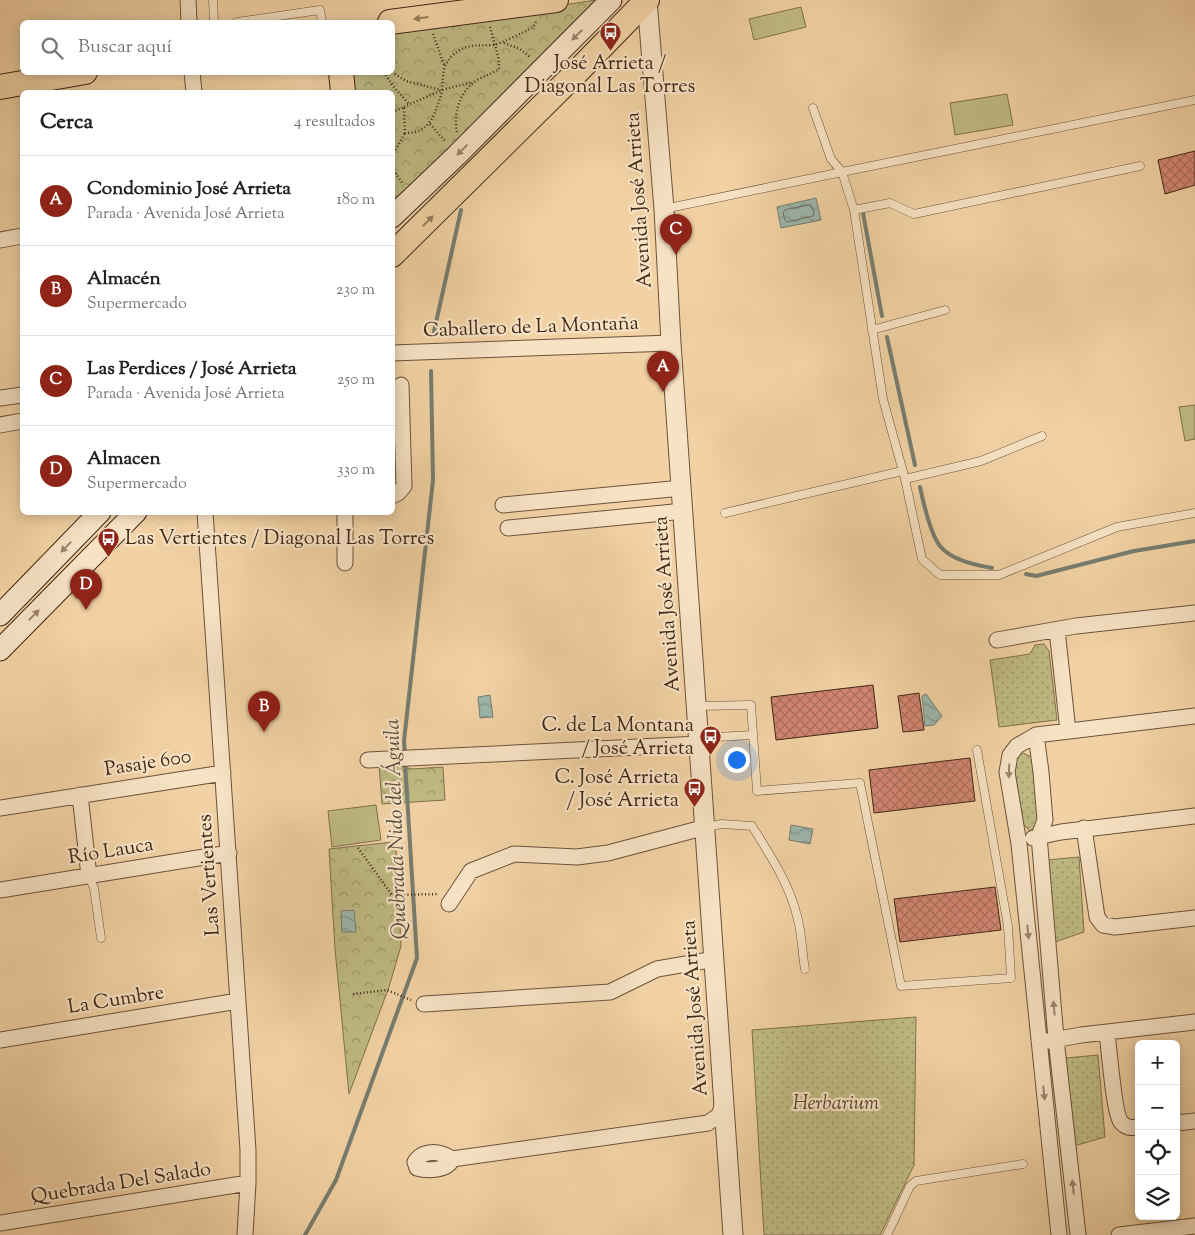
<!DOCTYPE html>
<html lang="es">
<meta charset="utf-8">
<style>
body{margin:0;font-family:"Sorts Mill Goudy",serif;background:#f6f6f6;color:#222}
.controls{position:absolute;right:15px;bottom:15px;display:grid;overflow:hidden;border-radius:8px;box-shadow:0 2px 12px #0003}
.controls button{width:45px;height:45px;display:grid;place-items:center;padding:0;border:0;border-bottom:1px solid #e0e0e0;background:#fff;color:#222;font:25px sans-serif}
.you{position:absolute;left:736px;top:759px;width:18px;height:18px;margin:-12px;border:4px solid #fff;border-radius:50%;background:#1a73e8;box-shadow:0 0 0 8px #1a73e833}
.badge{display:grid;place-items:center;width:32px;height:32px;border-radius:50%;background:#8f2418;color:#fff;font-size:16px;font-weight:700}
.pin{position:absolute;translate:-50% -41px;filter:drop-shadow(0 1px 2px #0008)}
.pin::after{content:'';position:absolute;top:26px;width:18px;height:15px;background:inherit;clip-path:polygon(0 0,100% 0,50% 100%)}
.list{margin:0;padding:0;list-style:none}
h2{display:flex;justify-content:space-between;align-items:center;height:65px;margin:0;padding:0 20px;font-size:21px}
h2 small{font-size:16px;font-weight:400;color:#767676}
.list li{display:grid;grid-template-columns:32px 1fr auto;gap:15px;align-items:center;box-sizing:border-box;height:90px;padding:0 20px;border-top:1px solid #e0e0e0}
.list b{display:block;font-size:19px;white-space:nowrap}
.list p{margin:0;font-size:16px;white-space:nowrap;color:#767676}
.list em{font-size:16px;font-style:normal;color:#767676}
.icon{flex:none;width:28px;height:28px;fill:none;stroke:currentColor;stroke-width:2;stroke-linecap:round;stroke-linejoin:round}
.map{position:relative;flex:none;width:1195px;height:1235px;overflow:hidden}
.search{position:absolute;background:#fff;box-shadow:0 2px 12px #0003;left:20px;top:20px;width:375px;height:55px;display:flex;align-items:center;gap:12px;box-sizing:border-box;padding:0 18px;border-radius:8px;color:#767676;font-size:19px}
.panel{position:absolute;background:#fff;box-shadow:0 2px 12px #0003;left:20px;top:90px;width:375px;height:425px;border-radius:8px}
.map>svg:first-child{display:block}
.grass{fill:url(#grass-dots);stroke:#80704c}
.park{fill:url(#park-crowns);stroke:#80704c}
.pitch{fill:#bfba82;stroke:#80704c}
.water{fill:url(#water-waves);stroke:#777d70}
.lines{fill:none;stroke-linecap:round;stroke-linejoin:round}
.shore{stroke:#6e6e62;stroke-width:1}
.stream{stroke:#777d70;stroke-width:4}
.building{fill:url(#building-cross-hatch);stroke:#402717}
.service-casing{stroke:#6c523a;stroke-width:9}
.minor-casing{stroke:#6c523a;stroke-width:17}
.tertiary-casing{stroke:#6c523a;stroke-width:21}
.secondary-casing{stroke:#402717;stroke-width:23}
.primary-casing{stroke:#402717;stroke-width:26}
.path{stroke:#402717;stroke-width:2.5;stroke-dasharray:1 2.5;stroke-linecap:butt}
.service{stroke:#f7e2c4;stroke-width:8}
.minor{stroke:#f7e2c4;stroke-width:15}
.tertiary{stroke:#f7e2c4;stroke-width:19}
.secondary{stroke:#f7e2c4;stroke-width:21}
.primary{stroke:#f2d2a4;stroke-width:24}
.oneway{fill:#997c5e}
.oneway2{fill:#9c846e}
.labels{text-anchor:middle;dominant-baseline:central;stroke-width:4.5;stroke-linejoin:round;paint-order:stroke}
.poi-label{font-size:20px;fill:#402717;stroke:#f7e2c4;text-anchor:end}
.street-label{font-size:20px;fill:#402717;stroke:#f7e2c4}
.park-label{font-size:20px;font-style:italic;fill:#59442c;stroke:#f7e2c4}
.water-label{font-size:21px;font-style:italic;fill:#574b3c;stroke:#f7e2c4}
</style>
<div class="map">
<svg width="1195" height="1235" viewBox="0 0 1195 1235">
<defs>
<pattern id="grass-dots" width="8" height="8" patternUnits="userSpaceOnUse" patternTransform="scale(1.25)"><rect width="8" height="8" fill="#bfba82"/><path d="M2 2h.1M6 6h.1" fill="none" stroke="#9d9769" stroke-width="1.8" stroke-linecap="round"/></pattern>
<pattern id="park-crowns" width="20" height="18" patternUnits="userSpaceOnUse" patternTransform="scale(1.25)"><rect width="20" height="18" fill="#bfba82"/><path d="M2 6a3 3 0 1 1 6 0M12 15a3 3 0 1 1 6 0" fill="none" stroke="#9d9769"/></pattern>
<pattern id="water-waves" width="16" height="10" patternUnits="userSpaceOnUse" patternTransform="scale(1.25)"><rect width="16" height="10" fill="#9cb6ac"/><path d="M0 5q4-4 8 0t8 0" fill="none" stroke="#81948b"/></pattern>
<pattern id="building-cross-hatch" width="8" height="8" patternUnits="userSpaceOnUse" patternTransform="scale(1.25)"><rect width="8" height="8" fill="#d38673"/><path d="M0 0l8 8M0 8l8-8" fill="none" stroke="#ad6e5d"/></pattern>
</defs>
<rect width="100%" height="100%" fill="#f2d2a4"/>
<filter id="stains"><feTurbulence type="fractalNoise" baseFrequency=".004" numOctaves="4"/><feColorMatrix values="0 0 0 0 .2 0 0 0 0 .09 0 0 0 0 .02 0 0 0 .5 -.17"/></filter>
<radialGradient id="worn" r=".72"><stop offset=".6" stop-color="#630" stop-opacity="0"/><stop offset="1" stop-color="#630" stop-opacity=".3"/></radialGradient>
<path class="grass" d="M 1044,644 L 1049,651 L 1057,720 L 999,727 L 990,660 L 1030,654 L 1035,645 Z
M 1023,753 L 1034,758 L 1039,825 L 1030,831 L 1023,824 L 1011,770 L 1013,759 Z
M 1079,857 L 1084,932 L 1055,942 L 1047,860 Z
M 916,1017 L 914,1165 L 880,1235 L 764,1235 L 752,1030 Z
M 1098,1055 L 1105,1137 L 1074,1146 L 1066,1058 Z"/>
<path class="park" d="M 596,0 L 393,209 L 392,92 L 347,92 L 345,73 L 392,72 L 393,31 Z
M 392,764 L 412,769 L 443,767 L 445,800 L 382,804 L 379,765 Z
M 393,842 L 396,851 L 401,946 L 389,987 L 349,1094 L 335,949 L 329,849 Z"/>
<path class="pitch" d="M 801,7 L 806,27 L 754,40 L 749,19 Z
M 1007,94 L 1013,125 L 955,135 L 950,103 Z
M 1195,405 L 1195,439 L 1185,441 L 1179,407 Z
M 376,805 L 381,840 L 332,847 L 328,811 Z"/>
<path class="water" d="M 816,198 L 821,220 L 781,228 L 777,207 Z
M 926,694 L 942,716 L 934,725 L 925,726 L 922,696 Z
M 490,695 L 493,717 L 480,718 L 478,697 Z
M 791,825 L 813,829 L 810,844 L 789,840 Z
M 354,910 L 356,932 L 342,932 L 341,911 Z"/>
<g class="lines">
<path class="shore" d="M 811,205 L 814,213 L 813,216 L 787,222 L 785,220 L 783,213 L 785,210 Z"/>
<path class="stream" d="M 863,213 L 882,316
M 433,336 L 461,210
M 887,337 L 915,465
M 920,487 C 923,501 931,535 940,546 C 951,560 975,565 992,568
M 1026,574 L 1036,576 L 1134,551 L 1195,541
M 405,756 L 404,741 L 433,480 L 431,371
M 305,1235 L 336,1180 L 417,958 L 405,762"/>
</g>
<path class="building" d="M 1195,151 L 1195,185 L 1165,194 L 1158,160 Z
M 873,685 L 878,728 L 776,740 L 771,697 Z
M 919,693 L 924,730 L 903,732 L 898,696 Z
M 970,758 L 975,801 L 874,813 L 869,770 Z
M 995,887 L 1001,930 L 900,942 L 894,899 Z"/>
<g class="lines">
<defs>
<path id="service" d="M 213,0 L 214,22
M 237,22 L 320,10 L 322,22
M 813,108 L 831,159 L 842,172 L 1195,100
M 664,209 L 842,172 L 854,210 L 883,399 L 905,479 L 922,559 L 940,575 L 999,575 L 1117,527 L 1195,513
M 854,210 L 890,203 L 914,214 L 1140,166
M 872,330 L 945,310
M 905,479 L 981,461 L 1042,436
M 725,513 L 902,471
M 697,706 L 751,705 L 757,791 L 860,783 L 901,986 L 1011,978 L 1008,926 L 977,750
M 699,738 L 752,735
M 706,827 L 722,824 L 752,826 C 770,855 789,883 797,916 C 802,933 802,952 805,969
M 89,876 L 94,888 L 101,938
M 887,1235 L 910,1186 L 916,1181 L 1023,1164"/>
<path id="minor" d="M 188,0 L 189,22
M 192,72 L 194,92
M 0,240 L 22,236
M 392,353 L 671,343
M 0,398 L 22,395
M 0,425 L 22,421
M 392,496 L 398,493 L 404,486 L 401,385
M 503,505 L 682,488
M 205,512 L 248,1150 L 248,1183 L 245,1235
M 345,512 L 345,563
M 508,528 L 684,511
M 1057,630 L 1068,731
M 997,640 L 1076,626 L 1195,613
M 1036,735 L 1041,772 L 1045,820 L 1039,836 L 1056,1039 L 1078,1235
M 368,760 L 700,744
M 80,795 L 89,876
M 0,808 L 223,773
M 1084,828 L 1097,917 L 1103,925 L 1115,927 L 1195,918
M 1033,838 L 1061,832 L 1195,816
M 0,890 L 229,853
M 449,904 L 471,871 L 514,854 L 577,857 L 608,853 L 706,827
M 424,1004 L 610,992 L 657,969 L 715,959
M 1107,1033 C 1109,1048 1114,1114 1121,1122 C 1126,1128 1131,1128 1139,1127
M 0,1040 L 238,1001
M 1048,1041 L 1081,1035 L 1195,1022
M 1176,1123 L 1195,1121
M 452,1159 C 448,1171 427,1171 417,1168 L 415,1162 C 423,1149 440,1151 452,1159 L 708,1123 L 719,1115 L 724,1101
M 0,1223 L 248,1183
M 1059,1235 L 1019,844 L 1007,772 L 1010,755 L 1017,746 L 1036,735 L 1195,716
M 1119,1235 L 1195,1226"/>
<path id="tertiary" d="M 647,0 L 664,209 L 671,343 L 733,1235"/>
<path id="secondary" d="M 392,217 L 457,155 L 611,0
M 0,615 L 100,512
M 0,650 L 136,512"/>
<path id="primary" d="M 390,22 L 556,0
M 341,72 L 343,92
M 0,87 L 85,72
M 392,255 L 577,72 L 647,0"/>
</defs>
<use href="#service" class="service-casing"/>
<use href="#minor" class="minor-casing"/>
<use href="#tertiary" class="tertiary-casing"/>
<use href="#secondary" class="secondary-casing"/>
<use href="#primary" class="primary-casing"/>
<path class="path" d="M 433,34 L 444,65
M 504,43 L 520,49 L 530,57
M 384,72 L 393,86 L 409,104
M 392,72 L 406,81 L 441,90
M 404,107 L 442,90 L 473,82
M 392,112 L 404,107 L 405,133 C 424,133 431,124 437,107 C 439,101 442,95 442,89 C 444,75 441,68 451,57 C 465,43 476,46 494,45 C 499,44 527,31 532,28 C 534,26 535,24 536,21
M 430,124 L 446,142
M 457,132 C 453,113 460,91 477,80 C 484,76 492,74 499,69 L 499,60 L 490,27
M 392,156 L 405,133
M 392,163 L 396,174 L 403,184
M 358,848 L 392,895 L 439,894
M 353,994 L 387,990 L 411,1000"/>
<use href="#service" class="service"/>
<use href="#minor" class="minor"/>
<use href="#tertiary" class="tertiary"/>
<use href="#secondary" class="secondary"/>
<use href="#primary" class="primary"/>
</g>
<defs><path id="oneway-solid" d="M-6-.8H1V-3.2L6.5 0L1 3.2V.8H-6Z" transform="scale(1.25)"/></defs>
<g class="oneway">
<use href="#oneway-solid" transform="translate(421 18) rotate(172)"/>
<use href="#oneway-solid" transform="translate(428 221) rotate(-45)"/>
</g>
<g class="oneway2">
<use href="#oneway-solid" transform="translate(577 35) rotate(135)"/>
<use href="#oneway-solid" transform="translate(462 150) rotate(135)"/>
<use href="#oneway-solid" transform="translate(66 547) rotate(134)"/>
<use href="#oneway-solid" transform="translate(34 615) rotate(-45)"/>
<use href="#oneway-solid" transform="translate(1009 771) rotate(92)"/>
<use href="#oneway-solid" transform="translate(1028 932) rotate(84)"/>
<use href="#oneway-solid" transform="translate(1054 1008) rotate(-95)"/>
<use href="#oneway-solid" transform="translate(1044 1093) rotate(84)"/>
<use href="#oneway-solid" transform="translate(1073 1187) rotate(-96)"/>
</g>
<defs>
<symbol id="bus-pin" viewBox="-11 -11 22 30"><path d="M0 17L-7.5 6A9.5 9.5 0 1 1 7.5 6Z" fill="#8f2418" stroke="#f7e2c4"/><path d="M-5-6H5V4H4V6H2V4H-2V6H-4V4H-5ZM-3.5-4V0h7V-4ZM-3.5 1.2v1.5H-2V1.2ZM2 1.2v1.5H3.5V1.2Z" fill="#fff"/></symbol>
</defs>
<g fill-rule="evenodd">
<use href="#bus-pin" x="598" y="20" width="25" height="34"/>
<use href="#bus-pin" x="96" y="526" width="25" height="34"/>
<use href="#bus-pin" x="698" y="724" width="25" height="34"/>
<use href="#bus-pin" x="682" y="776" width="25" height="34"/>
</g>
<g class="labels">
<g class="poi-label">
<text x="610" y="64" text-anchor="middle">José Arrieta /<tspan x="610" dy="23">Diagonal Las Torres</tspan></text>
<text x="125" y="539" text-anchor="start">Las Vertientes / Diagonal Las Torres</text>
<text x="694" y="726">C. de La Montana<tspan x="694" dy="23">/ José Arrieta</tspan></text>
<text x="679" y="778">C. José Arrieta<tspan x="679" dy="23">/ José Arrieta</tspan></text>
</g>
<g class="street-label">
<text transform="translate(640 200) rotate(-94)">Avenida José Arrieta</text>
<text transform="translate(531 328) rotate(-2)">Caballero de La Montaña</text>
<text transform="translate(668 604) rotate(-94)">Avenida José Arrieta</text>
<text transform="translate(148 764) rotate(-9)">Pasaje 600</text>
<text transform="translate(111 852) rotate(-9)">Río Lauca</text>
<text transform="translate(210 875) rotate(-94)">Las Vertientes</text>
<text transform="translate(116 1001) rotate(-9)">La Cumbre</text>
<text transform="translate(696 1008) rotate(-94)">Avenida José Arrieta</text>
<text transform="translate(121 1184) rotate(-9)">Quebrada Del Salado</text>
</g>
<g class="park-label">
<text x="836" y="1104">Herbarium</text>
</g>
<g class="water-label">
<text transform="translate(397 829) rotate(-92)">Quebrada Nido del Águila</text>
</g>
</g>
<rect width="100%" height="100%" filter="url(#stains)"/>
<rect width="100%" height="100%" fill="url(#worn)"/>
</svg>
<div class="controls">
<button>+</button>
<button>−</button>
<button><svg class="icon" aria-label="locate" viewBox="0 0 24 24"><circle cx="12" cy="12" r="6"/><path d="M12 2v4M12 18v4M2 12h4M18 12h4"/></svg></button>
<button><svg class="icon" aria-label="layers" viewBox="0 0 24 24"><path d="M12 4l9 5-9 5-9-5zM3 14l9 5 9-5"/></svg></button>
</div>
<div class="you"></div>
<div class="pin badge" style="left:663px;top:392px">A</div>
<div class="pin badge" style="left:264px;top:732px">B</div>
<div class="pin badge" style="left:676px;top:255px">C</div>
<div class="pin badge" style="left:86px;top:610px">D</div>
<div class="search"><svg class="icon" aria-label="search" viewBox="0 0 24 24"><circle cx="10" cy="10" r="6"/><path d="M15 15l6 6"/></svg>Buscar aquí</div>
<section class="panel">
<h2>Cerca<small>4 resultados</small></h2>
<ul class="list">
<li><span class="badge">A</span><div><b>Condominio José Arrieta</b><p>Parada · Avenida José Arrieta</p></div><em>180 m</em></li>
<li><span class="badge">B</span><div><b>Almacén</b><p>Supermercado</p></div><em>230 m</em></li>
<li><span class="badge">C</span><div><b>Las Perdices / José Arrieta</b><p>Parada · Avenida José Arrieta</p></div><em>250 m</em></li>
<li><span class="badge">D</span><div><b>Almacen</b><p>Supermercado</p></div><em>330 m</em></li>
</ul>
</section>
</div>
